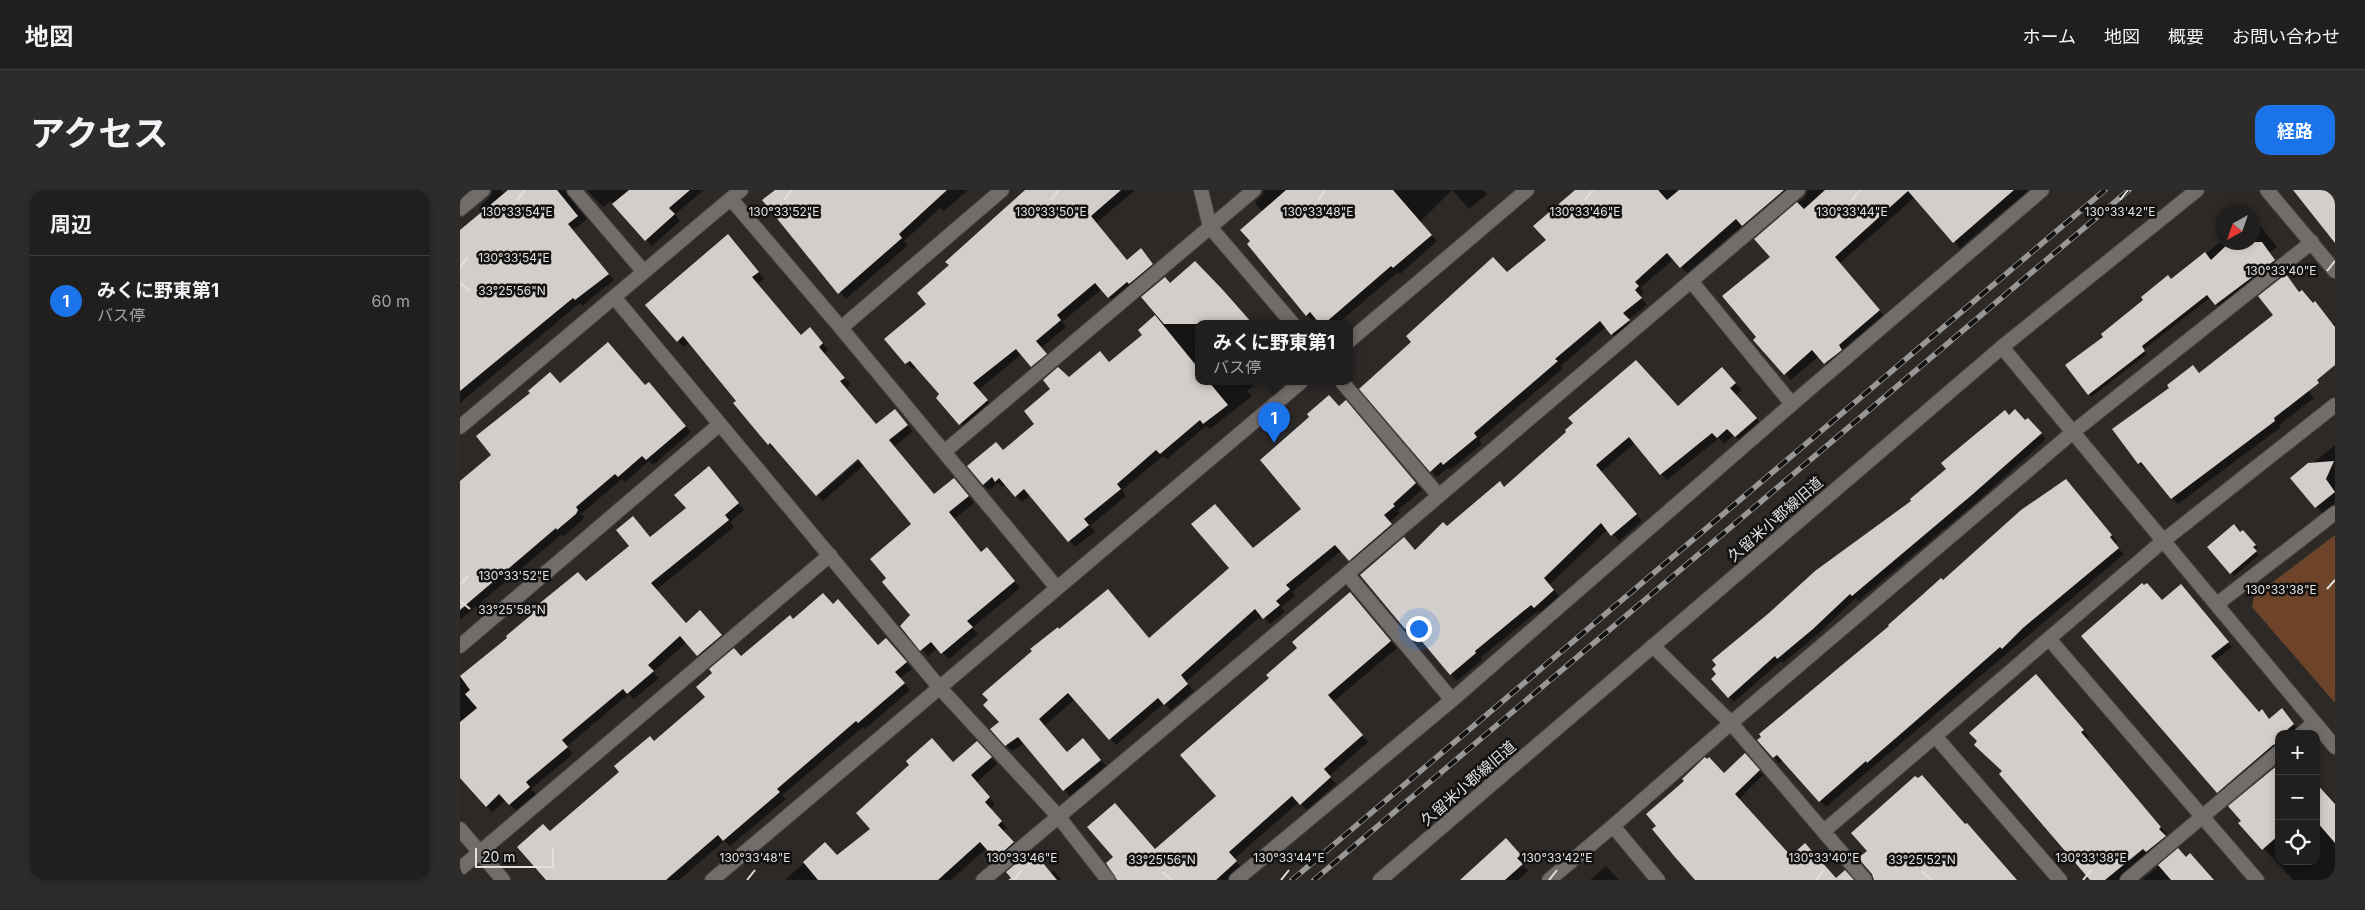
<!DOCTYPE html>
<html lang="ja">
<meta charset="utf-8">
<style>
body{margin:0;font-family:Inter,"Noto Sans JP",sans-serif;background:#2d2c2a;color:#f1f3f6}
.controls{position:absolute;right:15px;bottom:15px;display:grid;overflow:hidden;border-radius:10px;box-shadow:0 2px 8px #0003}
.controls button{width:45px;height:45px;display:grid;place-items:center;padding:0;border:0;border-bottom:1px solid #3e3d3b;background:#211f1d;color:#f1f3f6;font:25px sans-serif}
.compass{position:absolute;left:1755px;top:15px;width:45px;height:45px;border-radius:50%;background:#211f1d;box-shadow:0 2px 8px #0003;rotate:220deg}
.scale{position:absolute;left:15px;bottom:12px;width:79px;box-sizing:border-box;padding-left:5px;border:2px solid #e3e1df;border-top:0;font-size:14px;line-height:18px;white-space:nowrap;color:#e3e1df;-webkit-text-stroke:4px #131211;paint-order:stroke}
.you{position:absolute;left:958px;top:438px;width:18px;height:18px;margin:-12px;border:4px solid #fff;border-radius:50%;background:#1a73e8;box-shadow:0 0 0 8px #1a73e833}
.badge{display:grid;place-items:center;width:32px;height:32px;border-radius:50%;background:#1a73e8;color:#fff;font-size:16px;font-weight:700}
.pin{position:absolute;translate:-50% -41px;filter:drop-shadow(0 1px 2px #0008)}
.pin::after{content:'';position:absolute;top:26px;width:18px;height:15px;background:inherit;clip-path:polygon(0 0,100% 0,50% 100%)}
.popup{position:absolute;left:735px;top:130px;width:158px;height:65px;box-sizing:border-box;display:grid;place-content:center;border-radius:10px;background:#211f1d;filter:drop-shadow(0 1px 4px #0005);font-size:16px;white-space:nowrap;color:#a2a2a4}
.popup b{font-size:19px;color:#f1f3f6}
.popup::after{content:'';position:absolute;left:50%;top:100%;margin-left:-10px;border:10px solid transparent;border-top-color:#211f1d}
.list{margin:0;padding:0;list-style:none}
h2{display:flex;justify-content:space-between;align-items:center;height:65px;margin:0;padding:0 20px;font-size:21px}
h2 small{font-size:16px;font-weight:400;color:#a2a2a4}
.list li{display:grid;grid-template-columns:32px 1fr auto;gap:15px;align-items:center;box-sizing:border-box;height:90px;padding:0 20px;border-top:1px solid #3e3d3b}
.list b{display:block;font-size:19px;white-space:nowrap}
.list p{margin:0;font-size:16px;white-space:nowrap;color:#a2a2a4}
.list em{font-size:16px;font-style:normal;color:#a2a2a4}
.icon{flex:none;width:28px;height:28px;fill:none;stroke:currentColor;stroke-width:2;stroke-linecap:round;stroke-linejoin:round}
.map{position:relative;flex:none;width:1875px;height:690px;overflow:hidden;border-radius:15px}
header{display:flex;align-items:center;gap:30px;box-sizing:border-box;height:70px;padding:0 25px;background:#211f1d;border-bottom:1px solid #3e3d3b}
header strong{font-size:24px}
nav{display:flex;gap:28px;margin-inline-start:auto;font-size:18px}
.intro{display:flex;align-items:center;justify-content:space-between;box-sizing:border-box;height:120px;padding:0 30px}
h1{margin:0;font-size:35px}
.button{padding:12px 22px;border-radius:15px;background:#1a73e8;color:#fff;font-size:18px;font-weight:700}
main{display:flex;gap:30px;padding:0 30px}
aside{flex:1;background:#211f1d;border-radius:15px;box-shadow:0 2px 8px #0003}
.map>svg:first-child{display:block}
.green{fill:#6d4429}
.shadow{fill:#0007}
.building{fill:#d2cecb}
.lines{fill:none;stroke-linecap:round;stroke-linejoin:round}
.service-casing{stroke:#464442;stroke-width:16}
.minor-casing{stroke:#464442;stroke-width:16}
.tertiary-casing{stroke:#464442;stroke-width:16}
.service{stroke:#716d6b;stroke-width:14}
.minor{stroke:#716d6b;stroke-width:14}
.tertiary{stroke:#716d6b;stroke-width:14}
.rail-casing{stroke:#9a9896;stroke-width:5.5}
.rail{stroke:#131211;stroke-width:4;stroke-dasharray:11;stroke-linecap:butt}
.ticks{fill:none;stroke:#e3e1df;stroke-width:2}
.labels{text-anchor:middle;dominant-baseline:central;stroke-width:5;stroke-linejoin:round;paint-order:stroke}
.street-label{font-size:15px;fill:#e3e1df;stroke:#131211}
.ticks-label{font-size:12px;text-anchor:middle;fill:#e3e1df;stroke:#131211;stroke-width:5;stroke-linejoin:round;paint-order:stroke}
</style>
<header>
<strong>地図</strong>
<nav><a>ホーム</a><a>地図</a><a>概要</a><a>お問い合わせ</a></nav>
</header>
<div class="intro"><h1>アクセス</h1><a class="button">経路</a></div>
<main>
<aside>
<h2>周辺<small></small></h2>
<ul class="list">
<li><span class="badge">1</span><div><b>みくに野東第1</b><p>バス停</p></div><em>60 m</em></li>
</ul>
</aside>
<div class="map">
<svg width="1875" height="690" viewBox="0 0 1875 690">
<rect width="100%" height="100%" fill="#2c2927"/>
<path class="green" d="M 1875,345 L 1875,513 L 1792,417 L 1794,406 Z"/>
<path class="shadow" d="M 33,0 L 41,0 L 66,29 L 67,0 L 114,0 L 111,9 L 127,29 L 113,40 L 154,90 L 122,116 L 120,113 L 0,213 L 0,74 L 25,20 L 21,15 L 30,7 Z
M 127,0 L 244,0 L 215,24 L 220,31 L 192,56 L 151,11 L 143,17 Z
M 317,0 L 508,0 L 484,21 L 480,18 L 444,51 L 448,55 L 386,109 L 304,11 Z
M 568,0 L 675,0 L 636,33 L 668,71 L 687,66 L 699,80 L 655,113 L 642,99 L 602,132 L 606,137 L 581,158 L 592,170 L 578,182 L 562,164 L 518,200 L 533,217 L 506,240 L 481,204 L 456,176 L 452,179 L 426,149 L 468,114 L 490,76 Z
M 804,0 L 1023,0 L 1027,4 L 1009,19 L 992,0 L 960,32 L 977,51 L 940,84 L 938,82 L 877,134 L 862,134 L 856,128 L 853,131 L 847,125 L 792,51 L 802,22 L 795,12 L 803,4 Z
M 1118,0 L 1338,0 L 1289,41 L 1283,35 L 1227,83 L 1214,69 L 1180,98 L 1184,103 L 1180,106 L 1187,115 L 1168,130 L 1175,137 L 1158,150 L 1146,137 L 1101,176 L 1103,178 L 1019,250 L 1022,254 L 990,280 L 987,278 L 977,287 L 971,281 L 1047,83 L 1087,51 Z
M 1348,0 L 1569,0 L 1500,58 L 1455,7 L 1380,73 L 1425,127 L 1371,180 L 1359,166 L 1331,190 L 1298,147 L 1311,67 L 1296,49 L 1345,7 Z
M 1793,27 L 1817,57 L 1809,63 L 1817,74 L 1759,117 L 1751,107 L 1683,160 L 1687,164 L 1631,207 L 1629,204 L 1644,147 L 1712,90 L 1762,51 L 1762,52 L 1792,52 Z
M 274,52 L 304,89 L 297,94 L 342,146 L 356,145 L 368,160 L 364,164 L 390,194 L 386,198 L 416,235 L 441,227 L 453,241 L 434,257 L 474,306 L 500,295 L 514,313 L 494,329 L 522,363 L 533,365 L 560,398 L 512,438 L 518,444 L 489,469 L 478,458 L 468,466 L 441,436 L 452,425 L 428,388 L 453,334 L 404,275 L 363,311 L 358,306 L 404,266 L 317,259 L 315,261 L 274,214 L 278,211 L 230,152 L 224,157 L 217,151 Z
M 735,73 L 794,134 L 739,134 L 739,192 L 798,192 L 787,201 L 792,206 L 750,239 L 746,236 L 707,269 L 703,266 L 662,300 L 666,306 L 630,336 L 635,342 L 615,357 L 571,305 L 562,312 L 546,294 L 542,297 L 538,293 L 529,300 L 523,294 L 544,262 L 576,234 L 609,188 L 649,174 L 684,145 L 679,140 L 697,124 L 711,94 Z
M 1832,92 L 1840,103 L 1873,134 L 1875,132 L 1875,171 L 1840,191 L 1854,208 L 1819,235 L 1821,237 L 1718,314 L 1687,278 L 1686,279 L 1679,273 L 1654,239 L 1740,184 L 1815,125 Z
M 1268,185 L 1282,200 L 1276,205 L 1302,235 L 1282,253 L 1274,245 L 1264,254 L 1259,248 L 1207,290 L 1175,253 L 1141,282 L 1182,331 L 1159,351 L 1148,339 L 1089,395 L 1100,407 L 1081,423 L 1078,421 L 1020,468 L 1022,470 L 997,491 L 955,442 L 952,445 L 945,439 L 955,361 L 1045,298 L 1218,217 Z
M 100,195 L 185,196 L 195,200 L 231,242 L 193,275 L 189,271 L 165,292 L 162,289 L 121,324 L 124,327 L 122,330 L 104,346 L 102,344 L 0,430 L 0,293 L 32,265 Z
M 879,218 L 892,218 L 962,300 L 938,320 L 940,323 L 930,332 L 937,341 L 896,376 L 881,361 L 832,402 L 835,406 L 821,417 L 825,422 L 810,434 L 802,425 L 726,492 L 734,501 L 711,520 L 704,513 L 656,555 L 615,509 L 584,536 L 607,564 L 629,556 L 646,576 L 610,606 L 565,553 L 552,561 L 532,540 L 690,449 L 843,319 Z
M 1550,226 L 1574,235 L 1586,249 L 1519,310 L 1398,411 L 1396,408 L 1358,444 L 1323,473 L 1321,471 L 1274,512 L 1253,489 Z
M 1875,255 L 1875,313 L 1863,324 L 1832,288 L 1851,272 L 1852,274 Z
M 255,284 L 284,320 L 270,332 L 274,337 L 196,400 L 226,434 L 246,428 L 267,452 L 244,471 L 227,452 L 193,482 L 199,488 L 174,509 L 169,504 L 107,556 L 113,564 L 71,599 L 76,604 L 56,621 L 46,610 L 32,622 L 0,586 L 0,488 L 49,448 L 191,348 L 227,319 Z
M 1611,296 L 1657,352 L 1654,354 L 1664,364 L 1366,617 L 1323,570 L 1319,573 L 1299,550 L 1562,321 L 1592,298 L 1594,300 Z
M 1781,344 L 1786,345 L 1798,358 L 1795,361 L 1799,365 L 1774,386 L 1749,357 Z
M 1725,400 L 1772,457 L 1754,471 L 1799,523 L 1809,530 L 1826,525 L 1837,539 L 1832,544 L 1819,544 L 1819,559 L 1763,606 L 1758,602 L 1702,411 Z
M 890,403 L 937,458 L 873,512 L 908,552 L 869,586 L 876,594 L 847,620 L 839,612 L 774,669 L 782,678 L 769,690 L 678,690 L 695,660 L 757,606 L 811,488 Z
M 334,431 L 418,456 L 426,449 L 452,479 L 440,488 L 450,500 L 405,539 L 403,537 L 322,605 L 326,609 L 270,656 L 264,651 L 219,690 L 89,690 L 90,643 L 247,508 L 281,467 Z
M 1582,492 L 1629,547 L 1626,549 L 1707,644 L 1705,646 L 1711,653 L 1667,690 L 1631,690 Z
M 523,559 L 537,574 L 517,592 L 535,614 L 530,619 L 547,638 L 543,641 L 559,659 L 542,674 L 527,658 L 491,690 L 325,690 L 365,654 L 377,666 L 494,573 Z
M 1289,569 L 1303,585 L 1279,609 L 1331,667 L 1376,690 L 1237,690 L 1264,584 Z
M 1819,575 L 1819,671 L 1856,671 L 1856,592 L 1875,613 L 1875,690 L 1833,690 L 1780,633 Z
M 1052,656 L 1067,672 L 1063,675 L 1068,681 L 1058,690 L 1002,690 Z
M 1718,660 L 1753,690 L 1682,690 Z
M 571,672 L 590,683 L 593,680 L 602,690 L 548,690 Z
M 1146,676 L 1159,690 L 1130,690 Z"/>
<path class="building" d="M 48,0 L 97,0 L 118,26 L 108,34 L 149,84 L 115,110 L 113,108 L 0,201 L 0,40 Z
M 169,0 L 230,0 L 209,18 L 215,24 L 185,51 L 152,14 Z
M 315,0 L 487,0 L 439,44 L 442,48 L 378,104 L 302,10 Z
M 565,0 L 661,0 L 631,26 L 667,70 L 681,58 L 693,74 L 669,94 L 667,92 L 648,108 L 635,93 L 597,125 L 601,130 L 576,151 L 587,164 L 571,177 L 556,159 L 513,193 L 528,210 L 499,235 L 476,208 L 479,204 L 450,171 L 445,174 L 424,149 L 466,114 L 457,103 L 489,75 L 485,72 Z
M 826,0 L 933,0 L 972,45 L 933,78 L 931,76 L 864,134 L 860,134 L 850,122 L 846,126 L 787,54 L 790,51 L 780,40 Z
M 1115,0 L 1198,0 L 1207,10 L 1219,0 L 1324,0 L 1282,36 L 1276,29 L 1220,78 L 1207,63 L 1175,92 L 1179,96 L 1175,100 L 1182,108 L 1163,123 L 1170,130 L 1151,145 L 1140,131 L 1095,169 L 1098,171 L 1014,243 L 1017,247 L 983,275 L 981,272 L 970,282 L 899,199 L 951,152 L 946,146 L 1033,67 L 1047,82 L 1086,50 L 1073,36 Z
M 1365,0 L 1554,0 L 1493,53 L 1448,1 L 1375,67 L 1420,120 L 1379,155 L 1382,160 L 1364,174 L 1352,160 L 1324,185 L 1293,150 L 1296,147 L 1262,106 L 1310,67 L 1294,49 L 1337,12 L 1344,19 Z
M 1833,0 L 1875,0 L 1875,53 Z
M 268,44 L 299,82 L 292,87 L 341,145 L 350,137 L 363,153 L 359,157 L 385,188 L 380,191 L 416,234 L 435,219 L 448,235 L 429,250 L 474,304 L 494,288 L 509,306 L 489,322 L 521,362 L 527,357 L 555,391 L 507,431 L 513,437 L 481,464 L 471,452 L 460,461 L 440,436 L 450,425 L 422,392 L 426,388 L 410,369 L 451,334 L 398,269 L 356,306 L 310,253 L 308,255 L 273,213 L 276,211 L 223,146 L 217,152 L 185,115 Z
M 1770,52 L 1802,52 L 1815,70 L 1755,115 L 1747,105 L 1682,156 L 1685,161 L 1628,205 L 1605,175 L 1643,147 L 1641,144 L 1683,110 L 1681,107 L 1708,85 L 1711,89 L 1745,62 L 1751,70 Z
M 735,71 L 762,99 L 793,134 L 704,134 L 681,107 L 705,87 L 710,93 Z
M 1826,84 L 1839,102 L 1842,100 L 1853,113 L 1855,111 L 1875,137 L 1875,175 L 1857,190 L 1859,193 L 1814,228 L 1815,231 L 1711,309 L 1681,272 L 1678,274 L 1652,239 L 1709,198 L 1707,195 L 1733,175 L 1739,183 L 1813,125 L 1798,106 Z
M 695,125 L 739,179 L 739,192 L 749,192 L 768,215 L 743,234 L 740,230 L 700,264 L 696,260 L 657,294 L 661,299 L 624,329 L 629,335 L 608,352 L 564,299 L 555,307 L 539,288 L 535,292 L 532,287 L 523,295 L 507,276 L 536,252 L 543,260 L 574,234 L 564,221 L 590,199 L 583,190 L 598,177 L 609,187 L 640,161 L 649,172 L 682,145 L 678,140 Z
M 148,152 L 185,195 L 189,192 L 226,236 L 186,270 L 182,266 L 158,287 L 155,284 L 116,317 L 118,320 L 116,324 L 97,340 L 96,338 L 0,420 L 0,291 L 31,265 L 16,246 L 70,203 L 68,201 L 90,182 L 100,193 Z
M 1176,170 L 1218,216 L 1262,177 L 1276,193 L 1270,198 L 1297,228 L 1275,247 L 1267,239 L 1257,248 L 1252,243 L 1200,285 L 1169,247 L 1136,275 L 1177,324 L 1151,346 L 1141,333 L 1084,388 L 1094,400 L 1074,418 L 1071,415 L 1015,461 L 1016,463 L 990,485 L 949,436 L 945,439 L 900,385 L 944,347 L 955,360 L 983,332 L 987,336 L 1040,291 L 1044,297 L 1106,242 L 1105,240 L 1113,233 L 1108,228 Z
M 869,205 L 879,216 L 886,210 L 956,293 L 933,314 L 935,316 L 924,325 L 932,334 L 889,371 L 875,355 L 826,395 L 830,399 L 816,411 L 820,415 L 803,429 L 795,419 L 721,485 L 728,494 L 704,515 L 698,508 L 649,550 L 608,503 L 579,529 L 607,562 L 623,548 L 641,570 L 603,601 L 558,547 L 545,556 L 530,539 L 539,532 L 523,515 L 528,510 L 522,504 L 572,461 L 570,459 L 598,437 L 599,439 L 648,399 L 689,448 L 769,378 L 731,334 L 755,314 L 793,358 L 841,319 L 800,270 L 849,227 L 847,224 Z
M 1555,219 L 1565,230 L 1568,228 L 1582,243 L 1513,304 L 1392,406 L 1390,404 L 1353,439 L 1317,469 L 1315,466 L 1268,508 L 1251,489 L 1256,484 L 1252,479 L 1256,475 L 1252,470 L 1309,423 L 1355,381 L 1451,311 L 1450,309 L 1486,279 L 1481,273 L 1512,247 L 1545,220 L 1549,225 Z
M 1874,271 L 1866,289 L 1875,302 L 1855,318 L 1830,288 L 1848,273 Z
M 249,276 L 279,313 L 265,325 L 269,330 L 191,393 L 226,433 L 240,420 L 262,445 L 237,466 L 220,446 L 188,475 L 194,481 L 167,504 L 163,499 L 102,550 L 108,557 L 66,592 L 70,597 L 49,615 L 39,604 L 26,617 L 0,588 L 0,532 L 17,518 L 5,504 L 10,500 L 0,486 L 47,448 L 46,446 L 71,425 L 69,422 L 118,382 L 126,391 L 169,356 L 156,340 L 173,326 L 190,347 L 226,318 L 214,305 Z
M 1606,289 L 1652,345 L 1650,347 L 1659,358 L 1563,438 L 1542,459 L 1540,457 L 1451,535 L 1407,573 L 1406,571 L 1359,612 L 1317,565 L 1313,568 L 1297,550 L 1301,547 L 1299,544 L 1429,436 L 1428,435 L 1461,406 L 1481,388 L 1483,390 L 1561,320 Z
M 1774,334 L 1780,342 L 1783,340 L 1796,355 L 1793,357 L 1797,361 L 1770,384 L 1747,357 Z
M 1682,393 L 1684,395 L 1687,393 L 1702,410 L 1721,394 L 1769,452 L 1751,466 L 1799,522 L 1802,519 L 1809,529 L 1822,518 L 1834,534 L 1822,544 L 1819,544 L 1816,548 L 1819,553 L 1813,555 L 1757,603 L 1621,446 Z
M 890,402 L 931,451 L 868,505 L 903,545 L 864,579 L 871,587 L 840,615 L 832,606 L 769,662 L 777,671 L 756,690 L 657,690 L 646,673 L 653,667 L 627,637 L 655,613 L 695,659 L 756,606 L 720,565 L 809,488 L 806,485 L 837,458 L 832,452 Z
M 363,403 L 373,414 L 378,409 L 418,455 L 426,448 L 447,472 L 435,482 L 445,493 L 398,533 L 396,531 L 317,599 L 320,602 L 263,651 L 258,645 L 206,690 L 86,690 L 57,657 L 83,634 L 90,641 L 159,582 L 154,576 L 190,546 L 194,551 L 245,507 L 236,497 L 252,483 L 249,479 L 274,458 L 281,466 L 330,425 L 333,429 Z
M 1576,484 L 1624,540 L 1621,542 L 1701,637 L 1699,639 L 1706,646 L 1686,662 L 1683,659 L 1645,690 L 1630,690 L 1539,584 L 1542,581 L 1514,555 L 1517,551 L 1509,543 Z
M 472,548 L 493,572 L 517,551 L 532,567 L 511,585 L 530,607 L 525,612 L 542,631 L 538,635 L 554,652 L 535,669 L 520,652 L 478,690 L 358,690 L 343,672 L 365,652 L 377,665 L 410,639 L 396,623 L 449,575 L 446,571 Z
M 1285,563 L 1300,580 L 1275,604 L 1331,666 L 1345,653 L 1376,688 L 1385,680 L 1394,690 L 1235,690 L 1214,666 L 1192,639 L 1196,636 L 1186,624 L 1224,591 L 1222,589 L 1245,567 L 1247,569 L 1249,567 L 1264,583 Z
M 1819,574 L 1819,645 L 1802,660 L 1778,633 L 1781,631 L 1768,616 Z
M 1462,585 L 1505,634 L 1507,633 L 1557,690 L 1414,690 L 1412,684 L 1398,668 L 1407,661 L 1391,643 L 1455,586 L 1458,588 Z
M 1856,593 L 1875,614 L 1875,653 L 1856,631 Z
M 1046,648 L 1061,665 L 1057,668 L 1063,674 L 1045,690 L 1000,690 Z
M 1718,658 L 1726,667 L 1730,663 L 1754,690 L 1711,690 L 1698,675 Z
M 566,665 L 571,671 L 577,666 L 597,690 L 548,690 L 551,688 L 546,682 Z"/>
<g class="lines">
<defs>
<path id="service" d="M 1841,544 L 1854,533
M 1153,636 L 1271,533
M 1667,690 L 1819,562"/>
<path id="minor" d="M 114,0 L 184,82
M 741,0 L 750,37 L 833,134
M 1807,0 L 1875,81
M 271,9 L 381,138 L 597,398
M 0,19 L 23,0
M 1231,91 L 1332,214
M 154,107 L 480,498 L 598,626 L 648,690
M 381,138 L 542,0
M 889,151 L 1067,0
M 1542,157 L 1875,557
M 882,192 L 979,306
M 0,237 L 281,0
M 484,262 L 794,0
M 887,384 L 992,510
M 1757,414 L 1875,323
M 1590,450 L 1797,690
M 0,456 L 260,234
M 1193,456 L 1271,533 L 1405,690
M 1271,533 L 1613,242 L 1852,52
M 1475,546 L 1600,690
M 1364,641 L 1703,351 L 1875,215
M 0,679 L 370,365
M 252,690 L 841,192
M 523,690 L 887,384 L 1338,0
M 776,690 L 992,510 L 1332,214 L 1582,0
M 1089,690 L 1153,636 L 1198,690"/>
<path id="tertiary" d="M 0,639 L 43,690
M 920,690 L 1542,157 L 1737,0"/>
</defs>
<use href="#service" class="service-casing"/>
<use href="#minor" class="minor-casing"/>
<use href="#tertiary" class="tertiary-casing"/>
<use href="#service" class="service"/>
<use href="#minor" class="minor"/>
<use href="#tertiary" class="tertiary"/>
<defs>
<path id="rail" d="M 832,690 L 1645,0
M 854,690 L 1669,0"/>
</defs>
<use href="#rail" class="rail-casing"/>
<use href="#rail" class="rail"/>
</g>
<path class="ticks" d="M 57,10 L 65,0M 324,10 L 332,0M 591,10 L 599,0M 858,10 L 866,0M 1125,10 L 1133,0M 1392,10 L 1400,0M 1660,10 L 1668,0M 0,77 L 8,67M 1867,81 L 1875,71M 0,93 L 10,101M 0,395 L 8,386M 1867,399 L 1875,390M 0,411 L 10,419M 702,682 L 712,690M 1462,682 L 1472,690M 287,690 L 295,680M 554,690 L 562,680M 821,690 L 829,680M 1089,690 L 1097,680M 1356,690 L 1364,680M 1623,690 L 1631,680"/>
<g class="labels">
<g class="street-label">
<text transform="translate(1315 329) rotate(-41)">久留米小郡線旧道</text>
<text transform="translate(1008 593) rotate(-41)">久留米小郡線旧道</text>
</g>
</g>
<g class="ticks-label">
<text x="57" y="26">130°33'54"E</text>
<text x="324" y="26">130°33'52"E</text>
<text x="591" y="26">130°33'50"E</text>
<text x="858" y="26">130°33'48"E</text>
<text x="1125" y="26">130°33'46"E</text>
<text x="1392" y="26">130°33'44"E</text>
<text x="1660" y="26">130°33'42"E</text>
<text x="54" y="72">130°33'54"E</text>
<text x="1821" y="85">130°33'40"E</text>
<text x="52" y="105">33°25'56"N</text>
<text x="54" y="390">130°33'52"E</text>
<text x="1821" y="404">130°33'38"E</text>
<text x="52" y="424">33°25'58"N</text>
<text x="295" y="672">130°33'48"E</text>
<text x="562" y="672">130°33'46"E</text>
<text x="829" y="672">130°33'44"E</text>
<text x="1097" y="672">130°33'42"E</text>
<text x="1364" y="672">130°33'40"E</text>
<text x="1631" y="672">130°33'38"E</text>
<text x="702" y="674">33°25'56"N</text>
<text x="1462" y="674">33°25'52"N</text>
</g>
</svg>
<div class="controls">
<button>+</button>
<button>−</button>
<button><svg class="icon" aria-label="locate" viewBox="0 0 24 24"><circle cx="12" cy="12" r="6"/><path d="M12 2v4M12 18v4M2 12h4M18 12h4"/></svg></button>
</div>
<svg class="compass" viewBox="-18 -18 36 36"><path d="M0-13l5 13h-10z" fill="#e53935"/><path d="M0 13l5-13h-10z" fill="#a2a2a4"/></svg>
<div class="scale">20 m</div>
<div class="you"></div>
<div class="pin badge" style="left:814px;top:253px">1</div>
<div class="popup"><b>みくに野東第1</b>バス停</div>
</div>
</main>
